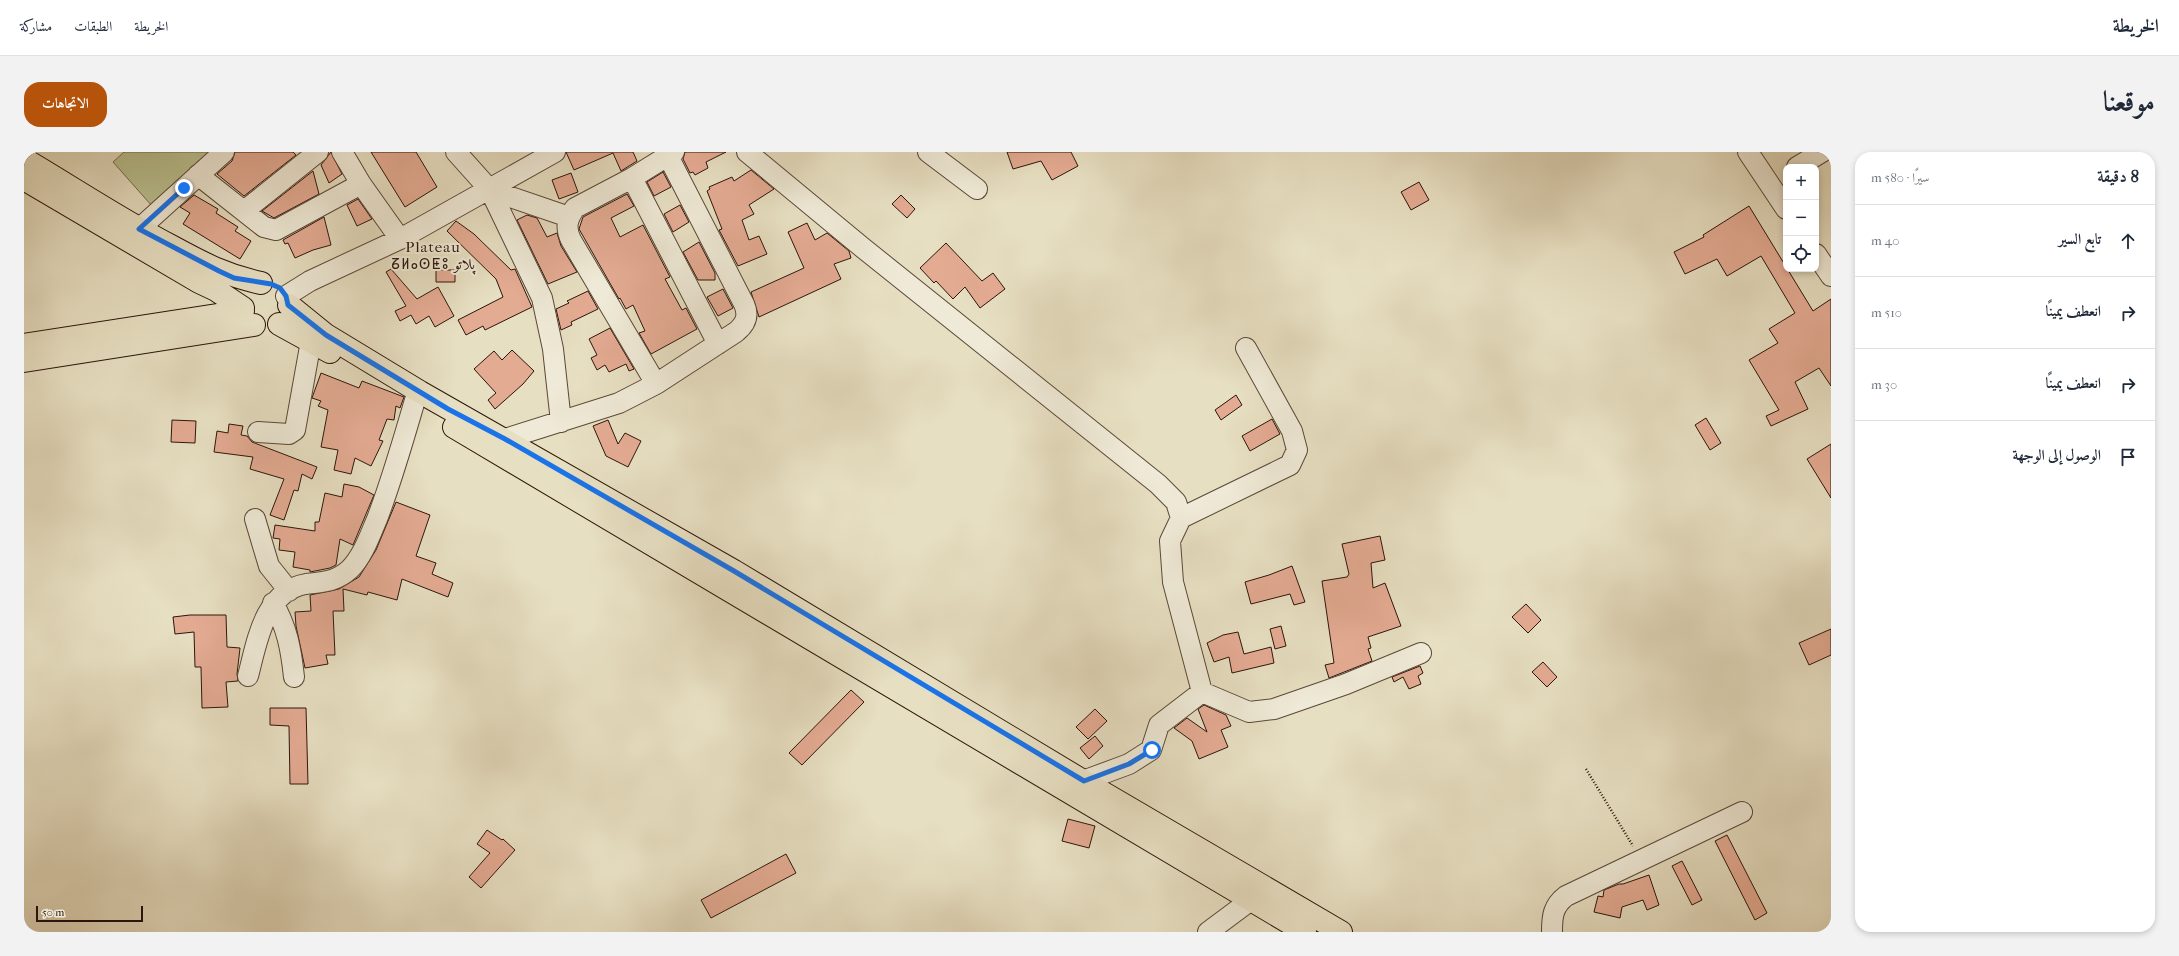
<!DOCTYPE html>
<html lang="ar">
<meta charset="utf-8">
<style>
body{margin:0;font-family:"IM FELL French Canon",Amiri,"Noto Sans Tifinagh",serif;background:#f2f2f3;color:#1f2937;direction:rtl}
.controls{position:absolute;right:12px;top:12px;display:grid;overflow:hidden;border-radius:8px;box-shadow:0 2px 6px #0003}
.controls button{width:36px;height:36px;display:grid;place-items:center;padding:0;border:0;border-bottom:1px solid #e0e1e3;background:#fff;color:#1f2937;font:20px sans-serif}
.scale{position:absolute;left:12px;bottom:10px;width:107px;box-sizing:border-box;padding-left:4px;border:2px solid #2c150a;border-top:0;font-size:11px;line-height:14px;white-space:nowrap;color:#2c150a;-webkit-text-stroke:3px #efead7;paint-order:stroke}
.stop{position:absolute;width:12px;height:12px;margin:-9px;border:3px solid #1a73e8;border-radius:50%;background:#fff}
.stop.end{background:#1a73e8;border-color:#fff;box-shadow:0 1px 4px #0008}
.list{margin:0;padding:0;list-style:none}
h2{display:flex;justify-content:space-between;align-items:center;height:52px;margin:0;padding:0 16px;font-size:17px}
h2 small{font-size:13px;font-weight:400;color:#747a83}
.list li{display:grid;grid-template-columns:26px 1fr auto;gap:12px;align-items:center;box-sizing:border-box;height:72px;padding:0 16px;border-top:1px solid #e0e1e3}
.list b{display:block;font-size:15px;white-space:nowrap}
.list em{font-size:13px;font-style:normal;color:#747a83}
.icon{flex:none;width:22px;height:22px;fill:none;stroke:currentColor;stroke-width:2;stroke-linecap:round;stroke-linejoin:round}
.map{position:relative;flex:none;width:1807px;height:780px;overflow:hidden;direction:ltr;border-radius:16px}
header{display:flex;align-items:center;gap:24px;box-sizing:border-box;height:56px;padding:0 20px;background:#fff;border-bottom:1px solid #e0e1e3}
header strong{font-size:19px}
nav{display:flex;gap:22px;margin-inline-start:auto;font-size:14px}
.intro{display:flex;align-items:center;justify-content:space-between;box-sizing:border-box;height:96px;padding:0 24px}
h1{margin:0;font-size:28px}
.button{padding:10px 18px;border-radius:16px;background:#b45309;color:#fff;font-size:14px;font-weight:700}
main{display:flex;gap:24px;padding:0 24px}
aside{flex:1;background:#fff;border-radius:16px;box-shadow:0 2px 6px #0003}
.map>svg:first-child{display:block}
.green{fill:#bac090;stroke:#736a4d}
.building{fill:#e4ab93;stroke:#2c150a}
.lines{fill:none;stroke-linecap:round;stroke-linejoin:round}
.minor-casing{stroke:#5b4838;stroke-width:22}
.major-casing{stroke:#2c150a;stroke-width:24}
.path{stroke:#2c150a;stroke-width:2.5;stroke-dasharray:1 2;stroke-linecap:butt}
.minor{stroke:#efead7;stroke-width:20}
.major{stroke:#e7dfc2;stroke-width:22}
.route{stroke:#1a73e8;stroke-width:5}
.labels{text-anchor:middle;dominant-baseline:central;stroke-width:4;stroke-linejoin:round;paint-order:stroke}
.quarter-label{font-size:15px;letter-spacing:1px;fill:#2c150a;stroke:#efead7}
</style>
<header>
<strong>الخريطة</strong>
<nav><a>الخريطة</a><a>الطبقات</a><a>مشاركة</a></nav>
</header>
<div class="intro"><h1>موقعنا</h1><a class="button">الاتجاهات</a></div>
<main>
<aside>
<h2>8 دقيقة<small>سيرًا · 580 m</small></h2>
<ul class="list">
<li><svg class="icon" aria-label="ahead" viewBox="0 0 24 24"><path d="M12 20V5M6 11l6-6 6 6"/></svg><div><b>تابع السير</b></div><em>40 m</em></li>
<li><svg class="icon" aria-label="right" viewBox="0 0 24 24"><path d="M7 20v-9h11M14 6l5 5-5 5"/></svg><div><b>انعطف يمينًا</b></div><em>510 m</em></li>
<li><svg class="icon" aria-label="right" viewBox="0 0 24 24"><path d="M7 20v-9h11M14 6l5 5-5 5"/></svg><div><b>انعطف يمينًا</b></div><em>30 m</em></li>
<li><svg class="icon" aria-label="arrive" viewBox="0 0 24 24"><path d="M6 21V4h12l-3 4 3 4H6"/></svg><div><b>الوصول إلى الوجهة</b></div></li>
</ul>
</aside>
<div class="map">
<svg width="1807" height="780" viewBox="0 0 1807 780">
<rect width="100%" height="100%" fill="#e7dfc2"/>
<filter id="stains"><feTurbulence type="fractalNoise" baseFrequency=".005" numOctaves="4"/><feColorMatrix values="0 0 0 0 .2 0 0 0 0 .09 0 0 0 0 .02 0 0 0 .5 -.17"/></filter>
<radialGradient id="worn" r=".72"><stop offset=".6" stop-color="#630" stop-opacity="0"/><stop offset="1" stop-color="#630" stop-opacity=".3"/></radialGradient>
<path class="green" d="M 100,0 L 189,0 L 128,54 L 89,10 Z"/>
<path class="building" d="M 211,0 L 269,0 L 272,3 L 220,44 L 193,22 L 208,9 Z
M 307,0 L 318,22 L 305,31 L 297,13 Z
M 347,0 L 392,0 L 413,35 L 381,55 Z
M 542,0 L 609,0 L 613,9 L 597,19 L 589,1 L 550,18 Z
M 661,0 L 702,0 L 682,10 L 684,16 L 671,23 L 669,20 L 666,21 L 659,7 Z
M 983,0 L 1047,0 L 1054,14 L 1028,28 L 1017,9 L 989,17 Z
M 727,18 L 750,37 L 725,53 L 730,62 L 718,68 L 725,88 L 735,84 L 743,102 L 714,114 L 695,78 L 698,77 L 683,39 L 686,37 L 685,35 L 708,25 L 710,29 Z
M 289,19 L 295,42 L 250,66 L 238,59 Z
M 639,20 L 647,35 L 630,44 L 623,30 Z
M 547,21 L 554,40 L 535,47 L 528,28 Z
M 1395,30 L 1405,48 L 1387,58 L 1377,40 Z
M 603,42 L 610,54 L 587,66 L 596,85 L 619,73 L 646,125 L 641,127 L 658,158 L 662,156 L 673,177 L 627,202 L 615,181 L 621,179 L 609,153 L 602,157 L 596,146 L 595,147 L 555,77 L 559,65 Z
M 170,43 L 194,57 L 192,61 L 214,75 L 211,79 L 227,89 L 216,107 L 159,72 L 166,61 L 156,55 Z
M 877,43 L 891,57 L 883,66 L 868,52 Z
M 334,47 L 348,67 L 333,74 L 323,53 Z
M 656,53 L 665,70 L 649,80 L 640,62 Z
M 1725,54 L 1789,159 L 1807,147 L 1807,234 L 1795,216 L 1771,230 L 1784,257 L 1747,274 L 1742,264 L 1755,258 L 1725,208 L 1754,191 L 1745,177 L 1771,161 L 1737,104 L 1703,124 L 1693,107 L 1661,122 L 1650,100 L 1680,85 L 1679,83 Z
M 503,63 L 513,66 L 523,85 L 533,81 L 537,94 L 553,120 L 524,132 L 493,68 Z
M 300,65 L 307,93 L 289,98 L 271,106 L 264,91 L 261,92 L 259,88 Z
M 432,69 L 450,82 L 487,118 L 491,117 L 508,155 L 461,178 L 459,174 L 442,183 L 434,168 L 479,145 L 472,127 L 423,79 Z
M 783,71 L 791,88 L 803,81 L 825,99 L 827,106 L 810,112 L 817,127 L 735,165 L 727,140 L 780,116 L 764,80 Z
M 675,90 L 691,121 L 691,128 L 674,128 L 659,100 Z
M 922,91 L 958,129 L 969,121 L 981,137 L 956,156 L 941,135 L 929,147 L 912,129 L 910,131 L 896,116 Z
M 367,117 L 393,147 L 414,135 L 430,164 L 411,175 L 405,164 L 392,172 L 387,163 L 376,169 L 371,159 L 382,154 L 362,120 Z
M 412,118 L 431,118 L 431,130 L 412,130 Z
M 699,137 L 709,156 L 694,164 L 683,145 Z
M 564,139 L 574,157 L 547,170 L 548,173 L 537,178 L 532,157 L 545,151 L 543,149 Z
M 586,176 L 610,217 L 605,219 L 602,212 L 585,220 L 581,213 L 573,218 L 567,206 L 573,203 L 565,187 Z
M 488,198 L 510,219 L 499,232 L 471,257 L 464,248 L 472,241 L 450,217 L 470,199 L 478,208 Z
M 297,221 L 335,236 L 338,229 L 380,245 L 376,256 L 372,254 L 370,268 L 363,267 L 355,288 L 359,289 L 347,314 L 331,306 L 327,322 L 310,318 L 314,298 L 297,295 L 304,258 L 294,254 L 297,249 L 288,246 Z
M 1212,243 L 1218,253 L 1197,268 L 1191,258 Z
M 1682,266 L 1697,291 L 1686,298 L 1671,273 Z
M 1248,267 L 1256,282 L 1226,299 L 1218,284 Z
M 148,268 L 172,269 L 171,291 L 147,290 Z
M 584,268 L 594,292 L 601,281 L 617,289 L 604,315 L 582,304 L 569,274 Z
M 205,272 L 219,274 L 217,283 L 223,284 L 228,290 L 293,315 L 288,327 L 278,322 L 274,339 L 270,338 L 260,368 L 246,363 L 260,327 L 226,317 L 229,305 L 190,300 L 193,279 L 204,281 Z
M 1807,292 L 1807,346 L 1783,307 Z
M 320,332 L 335,335 L 350,343 L 329,393 L 316,387 L 312,413 L 306,416 L 286,420 L 286,418 L 269,415 L 271,400 L 255,398 L 256,387 L 249,386 L 251,373 L 291,379 L 291,370 L 295,370 L 301,341 L 318,345 Z
M 372,350 L 406,363 L 392,404 L 412,411 L 408,422 L 429,431 L 424,445 L 378,427 L 373,448 L 344,440 L 343,443 L 319,437 L 320,459 L 309,459 L 311,503 L 302,503 L 304,512 L 281,516 L 272,474 L 271,460 L 287,459 L 286,443 L 315,437 L 335,425 L 352,398 Z
M 1356,384 L 1361,408 L 1347,411 L 1349,436 L 1361,431 L 1377,474 L 1344,485 L 1347,496 L 1344,497 L 1348,509 L 1305,526 L 1301,513 L 1310,511 L 1298,429 L 1323,425 L 1325,422 L 1318,392 Z
M 1268,414 L 1281,450 L 1270,453 L 1266,442 L 1227,452 L 1221,430 L 1245,423 Z
M 1502,452 L 1517,468 L 1504,481 L 1488,465 Z
M 166,463 L 202,463 L 203,495 L 216,496 L 213,522 L 214,529 L 202,530 L 204,555 L 178,556 L 177,515 L 171,515 L 170,480 L 151,482 L 149,465 Z
M 1257,474 L 1262,494 L 1251,497 L 1246,477 Z
M 1807,477 L 1807,503 L 1785,513 L 1775,491 Z
M 1214,480 L 1220,502 L 1247,495 L 1250,511 L 1208,521 L 1205,505 L 1190,510 L 1183,491 L 1199,483 Z
M 1519,510 L 1533,525 L 1523,535 L 1508,520 Z
M 1396,514 L 1399,521 L 1394,524 L 1397,532 L 1385,537 L 1379,525 L 1370,530 L 1368,525 Z
M 827,538 L 840,550 L 778,613 L 765,601 Z
M 1180,553 L 1202,563 L 1207,574 L 1197,578 L 1204,595 L 1175,607 L 1168,589 L 1150,576 L 1163,566 L 1183,580 L 1174,557 Z
M 246,556 L 282,556 L 284,632 L 266,632 L 265,574 L 246,573 Z
M 1071,557 L 1083,569 L 1064,587 L 1052,575 Z
M 1071,584 L 1079,594 L 1065,607 L 1056,596 Z
M 1044,667 L 1071,674 L 1065,696 L 1038,689 Z
M 463,678 L 478,688 L 479,687 L 491,698 L 457,736 L 445,725 L 466,701 L 453,692 Z
M 1703,683 L 1743,761 L 1731,768 L 1691,689 Z
M 762,702 L 772,721 L 687,766 L 677,748 Z
M 1658,709 L 1678,748 L 1668,753 L 1648,714 Z
M 1625,723 L 1635,753 L 1623,758 L 1619,748 L 1598,755 L 1596,766 L 1570,760 L 1574,744 L 1579,745 L 1580,738 L 1595,732 L 1599,732 Z"/>
<g class="lines">
<defs>
<path id="minor" d="M 318,0 L 337,32 L 376,87
M 432,0 L 466,38 L 518,146 L 529,197 L 537,270
M 723,0 L 839,96 L 1134,332 L 1152,350 L 1157,366 L 1146,389 L 1149,430 L 1178,540 L 1135,573 L 1127,598 L 1105,612 L 1059,629
M 904,0 L 953,37
M 1724,0 L 1762,57
M 1773,15 L 1798,0
M 174,23 L 240,75 L 252,78 L 337,32
M 608,26 L 694,192
M 466,38 L 545,65
M 220,59 L 294,0
M 115,77 L 200,0
M 1792,102 L 1807,124
M 262,144 L 286,129 L 376,87 L 531,0
M 632,232 L 712,180 C 722,172 725,163 720,152 L 644,4
M 234,280 L 265,282 L 271,278 L 287,189
M 481,287 L 595,251 L 632,232 L 547,88 C 541,76 543,67 551,56 L 608,26 L 650,0
M 1157,366 L 1266,313 L 1273,298 L 1268,279 L 1222,196
M 231,367 L 245,414 L 265,439
M 249,451 C 263,475 267,497 270,525
M 224,524 C 233,490 240,439 282,432 C 299,430 312,430 326,417 C 339,404 346,383 353,367 C 368,328 379,289 391,248
M 1178,540 L 1225,560 L 1250,557 L 1322,532 L 1397,501
M 1184,780 L 1227,748
M 1528,780 C 1528,764 1529,754 1542,744 L 1718,660"/>
<path id="major" d="M 0,7 C 49,36 97,68 147,94 C 180,112 201,123 237,131
M 0,27 L 175,130 L 192,138 L 219,156
M 265,153 L 302,183 L 396,240 L 710,419 L 1059,629 L 1317,780
M 255,172 L 306,200
M 0,193 L 219,159
M 0,209 L 230,173
M 430,275 L 1281,780"/>
</defs>
<use href="#minor" class="minor-casing"/>
<use href="#major" class="major-casing"/>
<path class="path" d="M 1562,617 L 1609,694"/>
<use href="#minor" class="minor"/>
<use href="#major" class="major"/>
</g>
<g class="lines">
<path class="route" d="M 160,36 L 115,77 L 195,119 L 210,126 L 247,132 L 256,136 L 262,144 L 264,153 L 302,183 L 424,257 L 481,287 L 710,419 L 1060,629 L 1105,612 L 1128,598"/>
</g>
<g class="labels">
<g class="quarter-label">
<text x="409" y="95">Plateau<tspan x="409" dy="17">ⵒⵍⴰⵙⵟⵓ پلاتو</tspan></text>
</g>
</g>
<rect width="100%" height="100%" filter="url(#stains)"/>
<rect width="100%" height="100%" fill="url(#worn)"/>
</svg>
<div class="controls">
<button>+</button>
<button>−</button>
<button><svg class="icon" aria-label="locate" viewBox="0 0 24 24"><circle cx="12" cy="12" r="6"/><path d="M12 2v4M12 18v4M2 12h4M18 12h4"/></svg></button>
</div>
<div class="scale">50 m</div>
<div class="stop" style="left:1128px;top:598px"></div>
<div class="stop end" style="left:160px;top:36px"></div>
</div>
</main>
